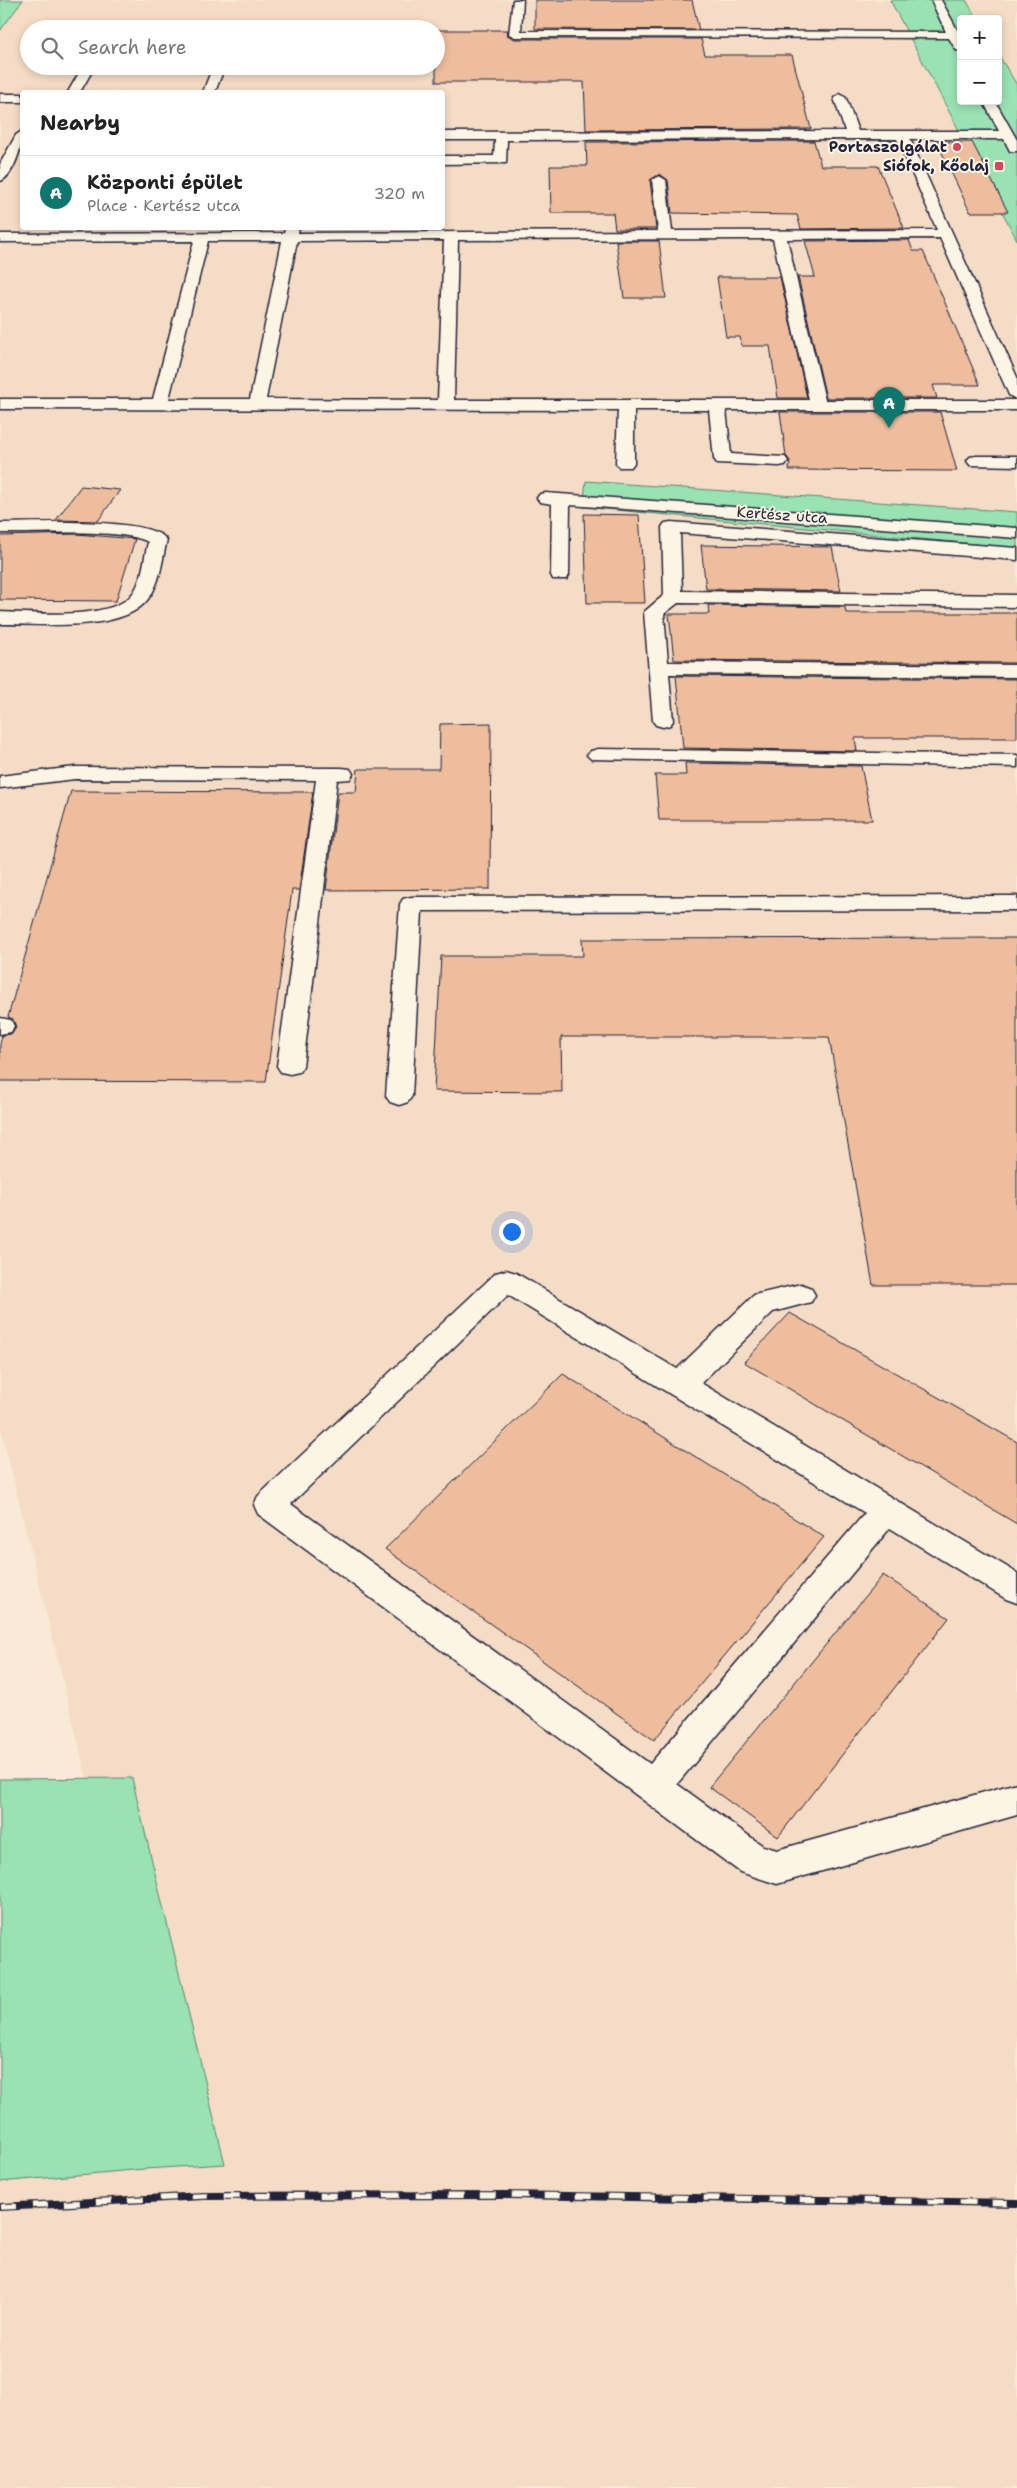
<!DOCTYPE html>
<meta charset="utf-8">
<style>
body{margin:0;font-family:"Shantell Sans",sans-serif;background:#f6f6f6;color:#222}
.controls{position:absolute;right:15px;top:15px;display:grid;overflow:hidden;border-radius:5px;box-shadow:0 2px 8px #0003}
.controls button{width:45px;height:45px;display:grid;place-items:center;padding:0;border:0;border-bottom:1px solid #e0e0e0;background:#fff;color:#222;font:25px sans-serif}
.you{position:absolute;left:511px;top:1231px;width:18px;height:18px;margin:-12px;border:4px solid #fff;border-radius:50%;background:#1a73e8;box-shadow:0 0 0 8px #1a73e833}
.badge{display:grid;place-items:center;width:32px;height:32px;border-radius:50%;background:#0f766e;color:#fff;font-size:16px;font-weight:700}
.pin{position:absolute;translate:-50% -41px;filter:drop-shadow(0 1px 2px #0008)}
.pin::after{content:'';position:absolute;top:26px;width:18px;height:15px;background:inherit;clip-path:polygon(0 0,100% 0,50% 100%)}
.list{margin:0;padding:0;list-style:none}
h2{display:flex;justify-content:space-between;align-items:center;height:65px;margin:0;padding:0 20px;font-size:21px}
h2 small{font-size:16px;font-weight:400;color:#767676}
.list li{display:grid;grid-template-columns:32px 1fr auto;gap:15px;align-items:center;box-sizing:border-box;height:75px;padding:0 20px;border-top:1px solid #e0e0e0}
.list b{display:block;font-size:19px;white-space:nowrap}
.list p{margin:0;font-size:16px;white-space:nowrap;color:#767676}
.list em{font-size:16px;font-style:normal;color:#767676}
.icon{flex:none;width:28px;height:28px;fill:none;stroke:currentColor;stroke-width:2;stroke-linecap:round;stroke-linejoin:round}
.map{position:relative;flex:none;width:1017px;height:2488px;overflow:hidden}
.search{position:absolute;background:#fff;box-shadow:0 2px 8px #0003;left:20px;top:20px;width:425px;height:55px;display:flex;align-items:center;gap:12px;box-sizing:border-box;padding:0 18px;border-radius:28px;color:#767676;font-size:19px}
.panel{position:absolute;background:#fff;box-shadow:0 2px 8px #0003;left:20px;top:90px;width:425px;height:140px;border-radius:5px}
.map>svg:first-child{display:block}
.built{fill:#f5dcc6;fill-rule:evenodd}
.green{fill:#99e2b2;stroke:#5e8276}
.building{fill:#edbd9e;stroke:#22223b}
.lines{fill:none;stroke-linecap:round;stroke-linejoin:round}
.minor-casing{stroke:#22223b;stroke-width:3}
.minor{fill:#fcf5e5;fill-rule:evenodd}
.rail-casing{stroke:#22223b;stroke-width:8}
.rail{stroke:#fcf5e5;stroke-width:5.5;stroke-dasharray:16;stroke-linecap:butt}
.poi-dot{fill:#d1495b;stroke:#fcf5e5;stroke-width:2}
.labels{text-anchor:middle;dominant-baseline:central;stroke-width:4;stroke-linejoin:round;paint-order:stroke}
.far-poi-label{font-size:15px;font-weight:bold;fill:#22223b;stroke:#fcf5e5;text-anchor:end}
.far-street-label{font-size:15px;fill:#22223b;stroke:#fcf5e5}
</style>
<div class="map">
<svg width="1017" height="2488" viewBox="0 0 1017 2488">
<rect width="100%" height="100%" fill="#f9ead7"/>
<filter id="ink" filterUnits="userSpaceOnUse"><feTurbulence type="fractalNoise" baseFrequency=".02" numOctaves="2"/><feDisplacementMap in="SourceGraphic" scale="10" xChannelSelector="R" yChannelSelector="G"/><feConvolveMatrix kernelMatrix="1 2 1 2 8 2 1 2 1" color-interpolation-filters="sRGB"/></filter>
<g filter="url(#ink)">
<path class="built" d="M 23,0 L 890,0 L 1017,240 L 1017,512 L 587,481 L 583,506 L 1017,548 L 1017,2488 L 0,2488 L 0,2182 L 144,2169 L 225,2164 L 132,1779 L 87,1779 L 0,1425 L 0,31 ZM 29,29 L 436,29 L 436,66 L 29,66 ZM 22,92 L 442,92 L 442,228 L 22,228 Z
M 966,0 L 1017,0 L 1017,85 L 998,54 L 998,19 L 977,19 Z"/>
<path class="green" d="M 0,0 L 23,0 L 0,31 Z
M 890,0 L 966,0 L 977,19 L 961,19 L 961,101 L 998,101 L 998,54 L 1017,85 L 1017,240 Z
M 586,481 L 1017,512 L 1017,548 L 583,507 Z
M 132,1778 L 225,2164 L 144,2169 L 0,2182 L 0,1779 Z"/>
<path class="building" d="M 535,0 L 692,0 L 699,30 L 535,29 Z
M 436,30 L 508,30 L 507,35 L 515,39 L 701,39 L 705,55 L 792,55 L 811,129 L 586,130 L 584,82 L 436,82 Z
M 814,141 L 821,166 L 878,166 L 904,228 L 801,229 L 797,215 L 672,213 L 668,180 L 660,174 L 650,180 L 656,229 L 615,229 L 613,213 L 551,213 L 550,166 L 587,166 L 586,142 Z
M 937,142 L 972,142 L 1008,212 L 970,212 Z
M 909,240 L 913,251 L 923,251 L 980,385 L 933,385 L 937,398 L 826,398 L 798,277 L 815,277 L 805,241 Z
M 616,241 L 659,241 L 666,298 L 624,298 Z
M 717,277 L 780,277 L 807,398 L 778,398 L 770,346 L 742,346 L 740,337 L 726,337 Z
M 780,412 L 940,412 L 957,471 L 789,470 L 790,461 L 786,456 Z
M 81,486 L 120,490 L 98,521 L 56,520 Z
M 584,514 L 639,515 L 645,603 L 587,603 Z
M 77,534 L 135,539 L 116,601 L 0,600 L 0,536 Z
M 701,545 L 832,547 L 841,591 L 706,589 Z
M 708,605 L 845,607 L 846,613 L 1017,613 L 1017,663 L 674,660 L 669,614 L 709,614 Z
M 676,676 L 1017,679 L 1017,738 L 855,738 L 857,751 L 683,748 Z
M 491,723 L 490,889 L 326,890 L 338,792 L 356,792 L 358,769 L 439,769 L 440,724 Z
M 685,763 L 861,766 L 872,820 L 659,820 L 655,775 L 686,775 Z
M 71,791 L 313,792 L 299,890 L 292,890 L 266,1082 L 0,1081 L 0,1044 L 2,1035 L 11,1034 L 16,1027 L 13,1019 L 8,1017 Z
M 1017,938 L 1017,1285 L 873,1285 L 829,1037 L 561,1037 L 562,1092 L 434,1091 L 441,956 L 583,956 L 582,939 Z
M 790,1313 L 1017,1442 L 1017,1524 L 744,1362 Z
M 563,1374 L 824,1537 L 654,1740 L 385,1549 Z
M 883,1575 L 949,1618 L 778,1837 L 709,1787 Z"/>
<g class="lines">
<defs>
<path id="minor" d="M 513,0 L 523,0 L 521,31 L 946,32 L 931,0 L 941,0 L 960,35 L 961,51 L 956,50 L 949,38 L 515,37 L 509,34 Z
M 83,66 L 95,66 L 80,92 L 68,92 Z
M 213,66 L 225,66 L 215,92 L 203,92 Z
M 0,94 L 22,94 L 22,102 L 0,102 Z
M 840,94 L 846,98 L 858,131 L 999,131 L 983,101 L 995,101 L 1017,140 L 1017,151 L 1010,151 L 1004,139 L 910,139 L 1017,377 L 1017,400 L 1009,395 L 940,238 L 787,239 L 825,400 L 1017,400 L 1017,410 L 726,410 L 731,454 L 785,457 L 788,461 L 785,465 L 779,466 L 717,463 L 714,459 L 709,410 L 634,410 L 634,463 L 631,467 L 619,467 L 616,463 L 618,410 L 0,409 L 0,399 L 153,399 L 194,241 L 0,242 L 0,234 L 284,233 L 285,228 L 299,228 L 298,233 L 658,231 L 652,180 L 659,176 L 666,180 L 672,231 L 937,230 L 897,139 L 507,140 L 506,163 L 442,164 L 442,156 L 494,156 L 495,140 L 442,140 L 442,132 L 845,131 L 834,98 ZM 773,239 L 809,400 L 454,400 L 458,240 ZM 444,240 L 438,400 L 266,399 L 297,241 ZM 208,241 L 282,241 L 250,399 L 169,399 Z
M 22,131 C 24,143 13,178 0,181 L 0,164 L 16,135 Z
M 976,456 L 1017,456 L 1017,466 L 970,465 L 967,461 L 970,457 Z
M 546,493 L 1017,528 L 1017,538 L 570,505 L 569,575 L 567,579 L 553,579 L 551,575 L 552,504 L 540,502 L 537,498 L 540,494 Z
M 671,522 L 1017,548 L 1017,560 L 680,533 L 682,591 L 1017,595 L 1017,607 L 678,603 L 664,614 L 668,662 L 1017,665 L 1017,677 L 669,674 L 673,721 L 670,725 L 663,727 L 656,725 L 653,721 L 644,612 L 664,595 L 662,527 L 665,523 Z
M 0,523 C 31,523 150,516 167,540 C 162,559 161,583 148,599 C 123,633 39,624 0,624 L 0,612 C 31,613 114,621 133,593 C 143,579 144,558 148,542 C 124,528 32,534 0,533 Z
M 598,749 L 1017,755 L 1017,767 L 591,759 L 587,755 L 591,751 Z
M 75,767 L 342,768 L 350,769 L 353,774 L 350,779 L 337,780 L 303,1066 L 299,1072 L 290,1074 L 281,1072 L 277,1066 L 316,780 L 75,779 L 0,788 L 0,776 Z
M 1017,896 L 1017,910 L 422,911 L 412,1096 L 408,1102 L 399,1105 L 390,1102 L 386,1096 L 400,904 L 403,899 L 411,897 Z
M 0,1018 L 11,1020 L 14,1026 L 11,1032 L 0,1034 Z
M 506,1270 L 516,1273 L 677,1369 L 754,1295 L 801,1284 L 811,1288 L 815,1295 L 811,1302 L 773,1312 L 701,1383 L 1017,1573 L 1017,1603 L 1006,1599 L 890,1528 L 677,1784 L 763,1846 L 777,1850 L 1017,1783 L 1017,1815 L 777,1884 L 740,1872 L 258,1514 L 254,1505 L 258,1496 L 496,1273 ZM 508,1295 L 865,1513 L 650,1764 L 291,1504 Z"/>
</defs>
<use href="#minor" class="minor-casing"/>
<use href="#minor" class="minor"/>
<defs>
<path id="rail" d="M 0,2207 L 203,2196 L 506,2195 L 1017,2203"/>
</defs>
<use href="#rail" class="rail-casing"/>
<use href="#rail" class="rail"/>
</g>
</g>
<g class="poi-dot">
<circle cx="957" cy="147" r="5"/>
<rect x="994" y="161" width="10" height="10" rx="2.5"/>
</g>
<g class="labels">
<g class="far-poi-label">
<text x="947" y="147">Portaszolgálat</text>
<text x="989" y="166">Siófok, Kőolaj</text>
</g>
<g class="far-street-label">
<text transform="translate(782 515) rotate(4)">Kertész utca</text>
</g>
</g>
</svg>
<div class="controls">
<button>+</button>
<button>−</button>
</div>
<div class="you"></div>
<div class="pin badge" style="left:889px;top:428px">A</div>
<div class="search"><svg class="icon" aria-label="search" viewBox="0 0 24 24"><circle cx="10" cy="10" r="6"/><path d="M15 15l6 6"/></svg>Search here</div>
<section class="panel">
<h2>Nearby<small></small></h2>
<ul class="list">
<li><span class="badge">A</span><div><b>Központi épület</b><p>Place · Kertész utca</p></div><em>320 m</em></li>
</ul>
</section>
</div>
